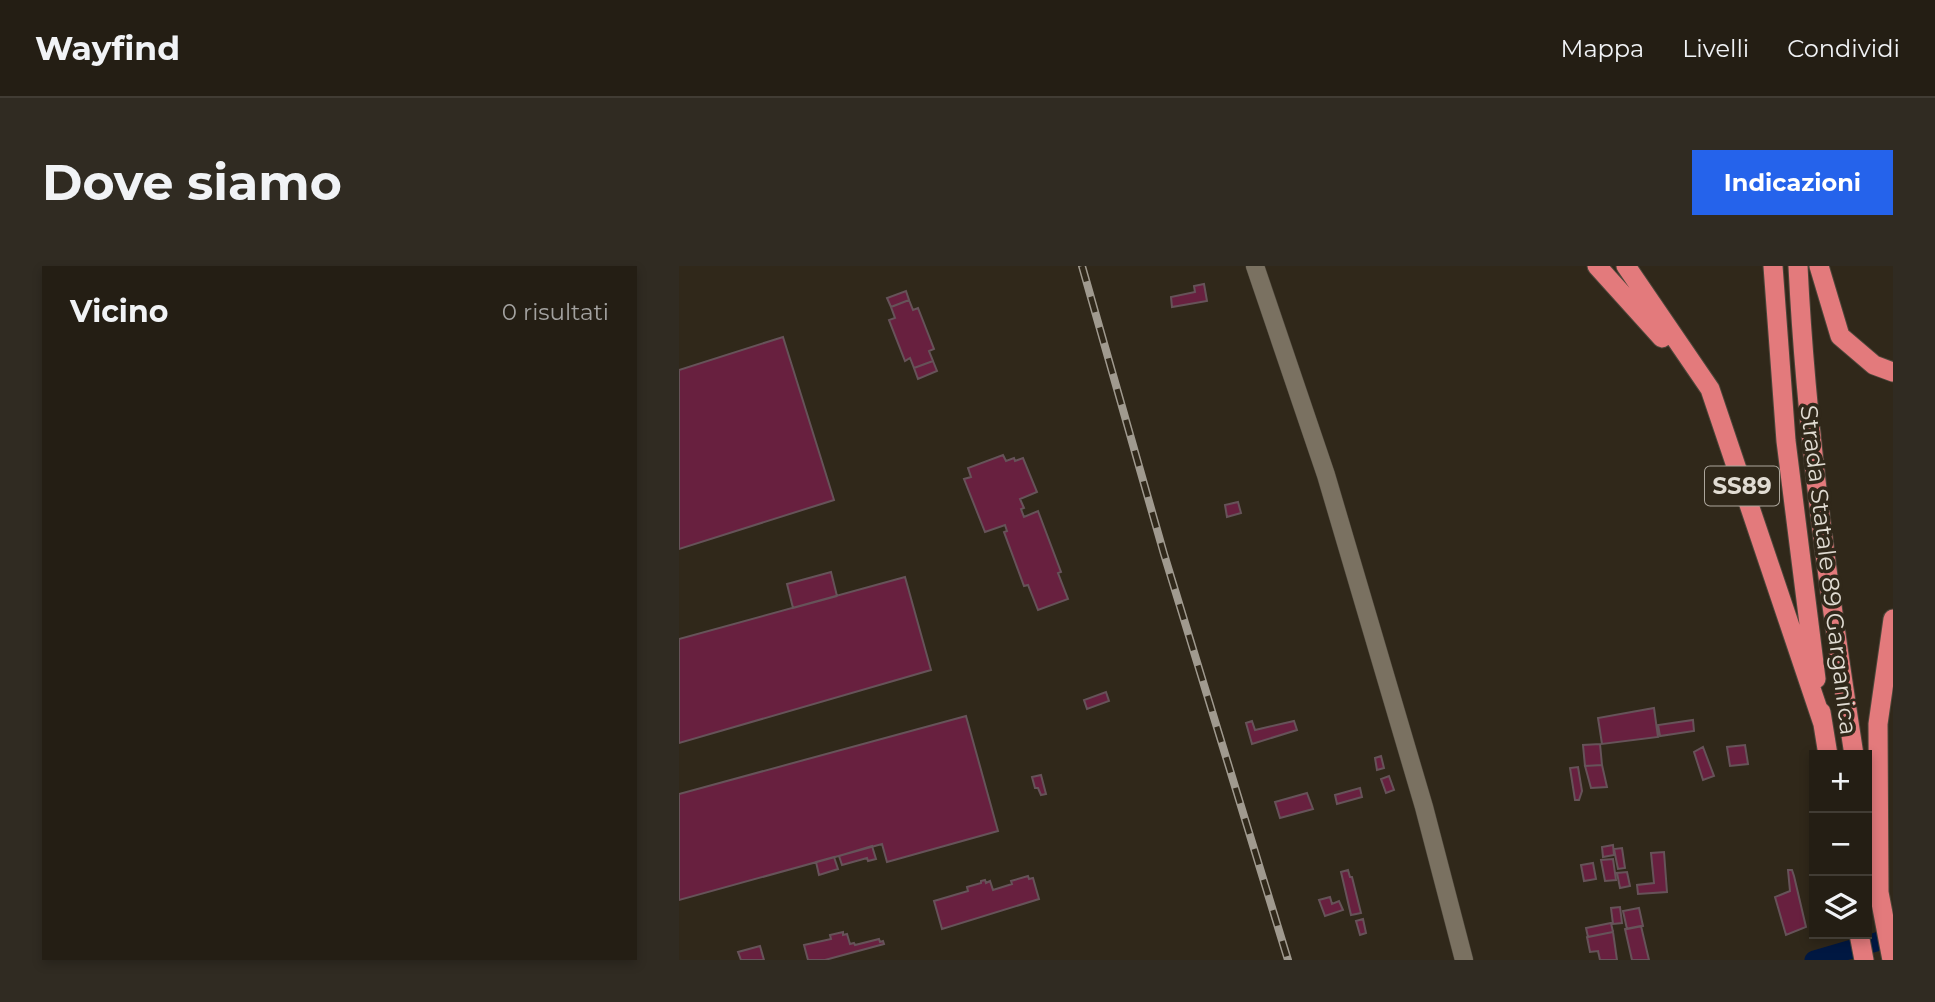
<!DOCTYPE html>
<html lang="it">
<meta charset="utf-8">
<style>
body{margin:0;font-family:Montserrat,sans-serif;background:#302b22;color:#f1f3f6}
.controls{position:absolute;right:21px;bottom:21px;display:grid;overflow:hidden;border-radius:0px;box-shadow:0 4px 10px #0003}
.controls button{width:63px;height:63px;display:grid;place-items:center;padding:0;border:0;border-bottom:2px solid #413c34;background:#241e14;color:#f1f3f6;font:35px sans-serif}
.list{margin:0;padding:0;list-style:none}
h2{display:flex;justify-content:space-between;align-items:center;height:91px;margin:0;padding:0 28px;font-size:30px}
h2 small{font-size:23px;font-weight:400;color:#a3a2a0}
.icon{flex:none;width:38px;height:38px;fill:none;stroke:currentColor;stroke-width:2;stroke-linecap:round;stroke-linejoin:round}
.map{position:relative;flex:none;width:1214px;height:694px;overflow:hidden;border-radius:0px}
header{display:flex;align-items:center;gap:42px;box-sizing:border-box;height:98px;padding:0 35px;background:#241e14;border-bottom:2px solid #413c34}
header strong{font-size:33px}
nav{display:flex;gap:38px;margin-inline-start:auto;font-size:24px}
.intro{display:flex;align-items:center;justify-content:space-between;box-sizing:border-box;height:168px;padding:0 42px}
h1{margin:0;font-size:49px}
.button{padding:18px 32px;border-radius:0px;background:#2563eb;color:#fff;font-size:24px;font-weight:700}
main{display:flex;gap:42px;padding:0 42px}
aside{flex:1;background:#241e14;border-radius:0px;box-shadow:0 4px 10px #0003}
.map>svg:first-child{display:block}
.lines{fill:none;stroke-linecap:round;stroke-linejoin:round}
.canal{stroke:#001842;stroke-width:19}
.building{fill:#68203f;stroke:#665359;stroke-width:2}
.tertiary-casing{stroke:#4c463a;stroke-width:19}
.trunk-casing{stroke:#4c463a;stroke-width:21}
.tertiary{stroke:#7a7161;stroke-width:18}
.trunk{stroke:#e37a7c;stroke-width:19}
.rail-casing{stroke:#a09a8f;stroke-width:8}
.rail{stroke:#30281a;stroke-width:5;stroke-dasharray:16;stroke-linecap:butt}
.labels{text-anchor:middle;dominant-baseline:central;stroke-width:7;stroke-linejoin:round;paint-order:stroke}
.shield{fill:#30281a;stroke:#aca69c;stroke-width:2}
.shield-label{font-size:23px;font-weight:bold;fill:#e1dcd3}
.street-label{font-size:24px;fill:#e1dcd3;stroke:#30281a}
</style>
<header>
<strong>Wayfind</strong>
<nav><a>Mappa</a><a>Livelli</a><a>Condividi</a></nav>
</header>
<div class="intro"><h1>Dove siamo</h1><a class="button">Indicazioni</a></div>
<main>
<aside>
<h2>Vicino<small>0 risultati</small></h2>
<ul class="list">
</ul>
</aside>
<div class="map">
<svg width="1214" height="694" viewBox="0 0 1214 694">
<rect width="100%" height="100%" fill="#30281a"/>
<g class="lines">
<path class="canal" d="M 1135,694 L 1214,671"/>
</g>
<path class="building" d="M 525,18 L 528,35 L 493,41 L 492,31 L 516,26 L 515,20 Z
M 227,25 L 230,34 L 212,41 L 208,32 Z
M 230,34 L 234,44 L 239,42 L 255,83 L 250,85 L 254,95 L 235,102 L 231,92 L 226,95 L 210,54 L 216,52 L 212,41 Z
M 104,71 L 155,234 L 0,283 L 0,104 Z
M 254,95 L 258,105 L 239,113 L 235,102 Z
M 324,189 L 327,195 L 335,192 L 336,195 L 344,192 L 358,226 L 341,233 L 345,242 L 342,243 L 345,251 L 359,245 L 382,306 L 379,307 L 389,333 L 359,344 L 349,319 L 345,320 L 325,266 L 328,265 L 326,259 L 306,266 L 285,213 L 292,211 L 289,202 Z
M 559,236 L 562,247 L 548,251 L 546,239 Z
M 152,306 L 158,330 L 114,342 L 108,318 Z
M 226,311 L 252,404 L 0,477 L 0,373 Z
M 427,426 L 430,435 L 408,443 L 405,434 Z
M 975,442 L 979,471 L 923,478 L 919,452 Z
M 287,450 L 319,565 L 208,596 L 203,578 L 0,634 L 0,528 Z
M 1014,454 L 1015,465 L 981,470 L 979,459 Z
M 573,455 L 576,464 L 615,455 L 618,464 L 573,478 L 567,457 Z
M 921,478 L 923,499 L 906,500 L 904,479 Z
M 1066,479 L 1069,498 L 1051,500 L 1048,481 Z
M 1024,481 L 1035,510 L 1024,514 L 1015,486 Z
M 702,490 L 705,502 L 698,504 L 696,492 Z
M 923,499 L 928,521 L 912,522 L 906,500 Z
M 899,501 L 903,525 L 900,534 L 896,534 L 891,502 Z
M 362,509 L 367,528 L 362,529 L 359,522 L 356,522 L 353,511 Z
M 710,510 L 715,524 L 707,527 L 702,513 Z
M 681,522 L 683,531 L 658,538 L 656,529 Z
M 628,527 L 634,543 L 601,552 L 596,536 Z
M 934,579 L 935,589 L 924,591 L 923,581 Z
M 193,580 L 197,593 L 189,595 L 188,592 L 163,599 L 160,590 Z
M 943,582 L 946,602 L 939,603 L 935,583 Z
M 985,586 L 988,626 L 959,628 L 958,619 L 975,617 L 972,587 Z
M 155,591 L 159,603 L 140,609 L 137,596 Z
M 934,593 L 937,614 L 926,615 L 922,594 Z
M 914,597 L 917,613 L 905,615 L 902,599 Z
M 669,604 L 671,611 L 673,611 L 682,647 L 672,649 L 662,606 Z
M 1109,604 L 1113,604 L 1115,610 L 1127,661 L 1107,669 L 1096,631 L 1111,625 Z
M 948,606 L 951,620 L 941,622 L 938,607 Z
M 349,610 L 350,613 L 354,612 L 360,633 L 263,663 L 255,635 L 289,625 L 288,621 L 302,617 L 302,615 L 306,614 L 307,617 L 311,615 L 314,624 L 333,618 L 332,615 Z
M 651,631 L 653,638 L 660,635 L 664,644 L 646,650 L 640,634 Z
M 941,641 L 943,657 L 934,658 L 932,642 Z
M 960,642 L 964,660 L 948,663 L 944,645 Z
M 684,653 L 687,667 L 681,669 L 677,655 Z
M 932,657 L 934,666 L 909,671 L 907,662 Z
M 962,660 L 970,694 L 953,694 L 946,663 Z
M 164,666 L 164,669 L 168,668 L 171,678 L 175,677 L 176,679 L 200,673 L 201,676 L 204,675 L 205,678 L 146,694 L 129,694 L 125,679 L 152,673 L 151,669 Z
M 934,666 L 938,694 L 921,694 L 919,685 L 911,686 L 908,671 Z
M 81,680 L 85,694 L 62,694 L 59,686 Z"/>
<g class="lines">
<defs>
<path id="tertiary" d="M 576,0 L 647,209 L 745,541 L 785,694"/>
<path id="trunk" d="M 918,0 L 983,72
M 947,0 L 1031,123 L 1144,458
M 1094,0 L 1107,175 L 1137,413
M 1119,0 C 1127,164 1150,327 1175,489
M 1140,0 L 1161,70 L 1195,99 L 1214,106
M 1142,446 L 1149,489
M 1198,616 L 1213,694
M 1200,628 L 1199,458 L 1214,353
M 1180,668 L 1185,694"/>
</defs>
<use href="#tertiary" class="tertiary-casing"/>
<use href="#trunk" class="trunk-casing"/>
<use href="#tertiary" class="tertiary"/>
<use href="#trunk" class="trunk"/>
<defs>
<path id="rail" d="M 403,0 L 485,288 L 609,694"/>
</defs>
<use href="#rail" class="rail-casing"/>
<use href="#rail" class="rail"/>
</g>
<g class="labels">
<rect class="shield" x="1026" y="200.5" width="74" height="39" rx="5"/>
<g class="shield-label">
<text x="1063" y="220">SS89</text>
</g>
<g class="street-label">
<text transform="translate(1150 304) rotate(83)">Strada Statale 89 Garganica</text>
</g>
</g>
</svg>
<div class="controls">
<button>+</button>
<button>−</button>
<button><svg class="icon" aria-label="layers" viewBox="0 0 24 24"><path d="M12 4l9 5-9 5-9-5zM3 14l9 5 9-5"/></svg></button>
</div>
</div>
</main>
